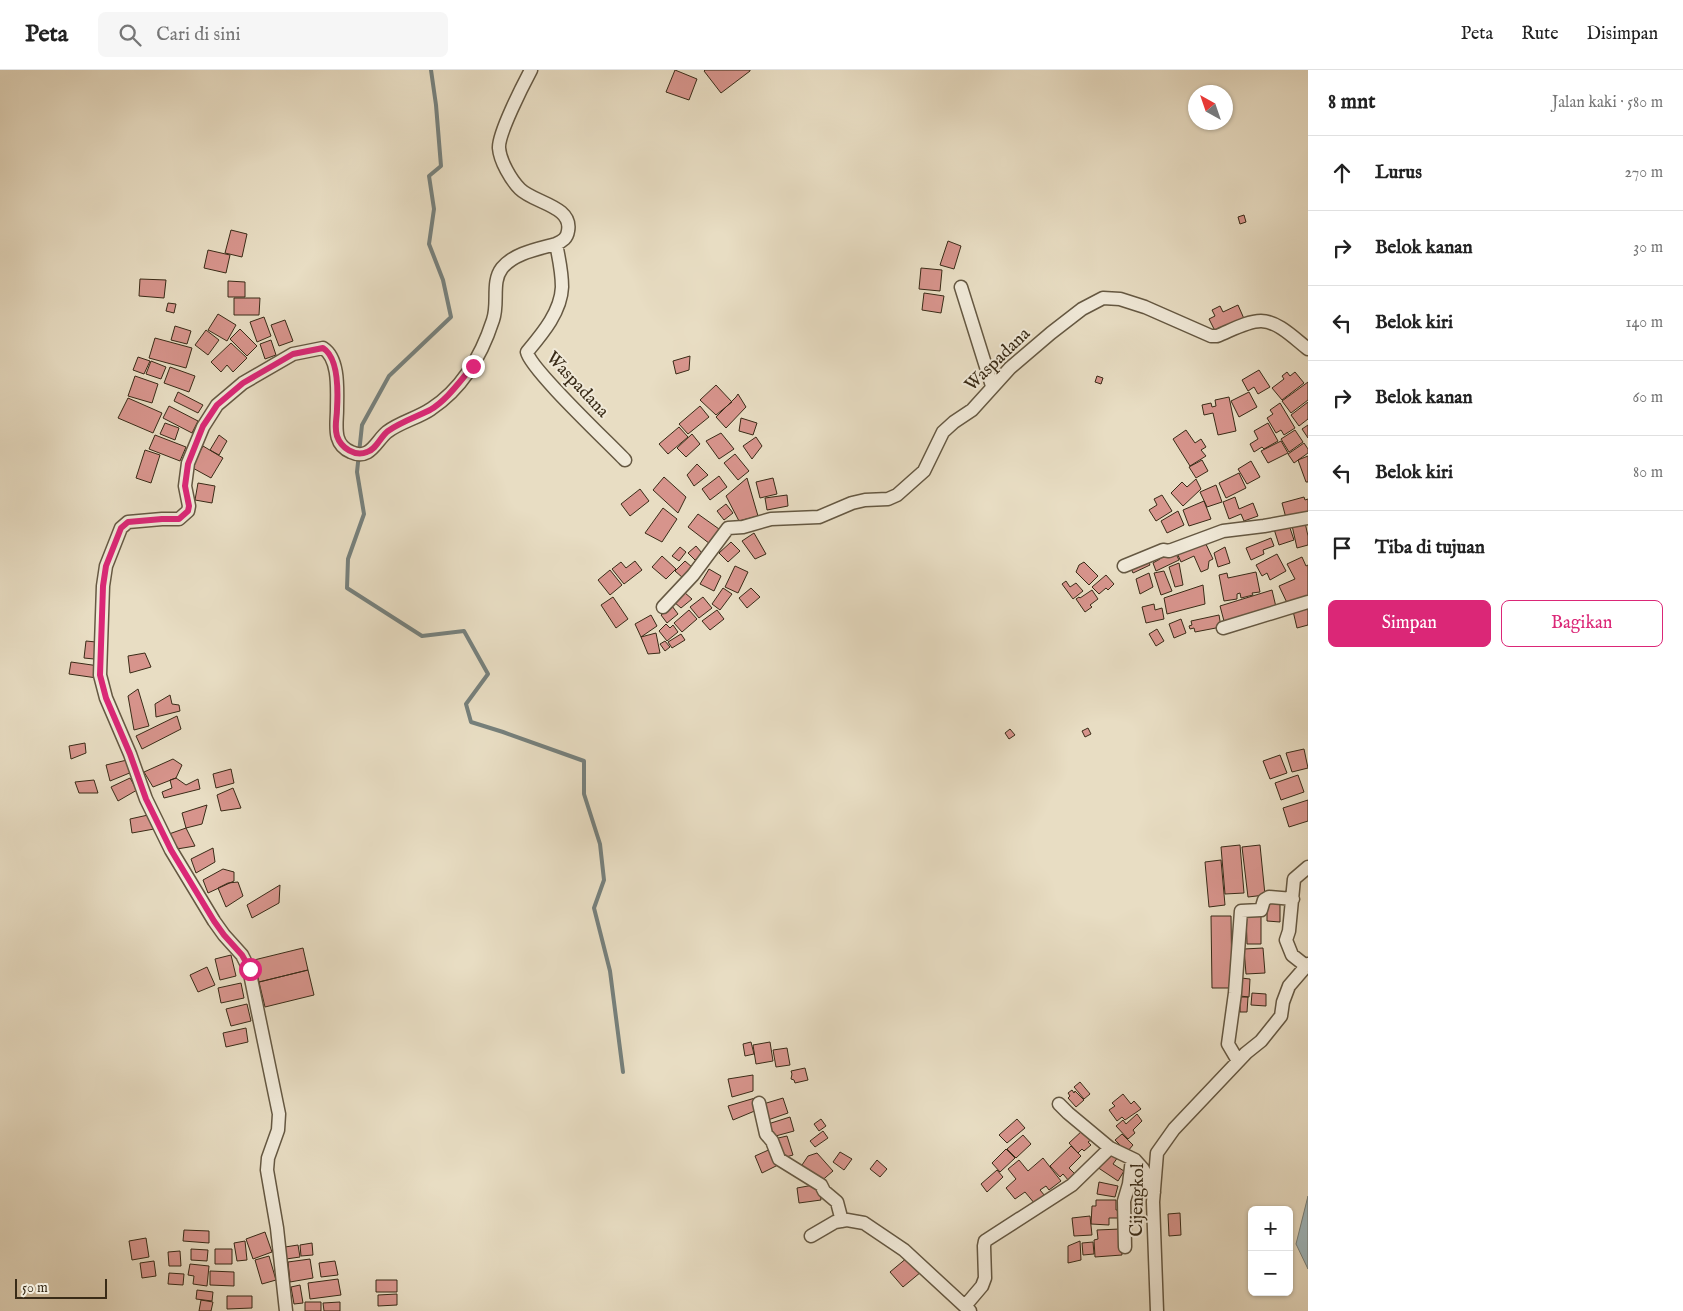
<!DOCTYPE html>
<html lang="id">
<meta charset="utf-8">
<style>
body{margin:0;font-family:"IM FELL English",serif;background:#f6f6f6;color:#222}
.controls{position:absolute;right:15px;bottom:15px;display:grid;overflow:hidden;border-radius:8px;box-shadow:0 1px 4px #0004}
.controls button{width:45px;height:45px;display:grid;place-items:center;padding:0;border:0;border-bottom:1px solid #e0e0e0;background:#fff;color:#222;font:25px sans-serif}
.compass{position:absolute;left:1188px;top:15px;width:45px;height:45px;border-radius:50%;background:#fff;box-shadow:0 1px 4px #0004;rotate:320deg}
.scale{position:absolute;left:15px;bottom:12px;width:92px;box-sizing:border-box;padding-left:5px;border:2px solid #392b17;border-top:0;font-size:14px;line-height:18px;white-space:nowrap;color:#392b17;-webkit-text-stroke:4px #f0e9d8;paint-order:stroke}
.stop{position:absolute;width:15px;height:15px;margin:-11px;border:4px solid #db2777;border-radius:50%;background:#fff}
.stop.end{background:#db2777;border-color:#fff;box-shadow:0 1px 5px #0008}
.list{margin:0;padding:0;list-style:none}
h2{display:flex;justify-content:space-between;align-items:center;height:65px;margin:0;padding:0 20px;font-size:21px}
h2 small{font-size:16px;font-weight:400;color:#767676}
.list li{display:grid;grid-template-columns:32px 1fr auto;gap:15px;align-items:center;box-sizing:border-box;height:75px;padding:0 20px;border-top:1px solid #e0e0e0}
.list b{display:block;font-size:19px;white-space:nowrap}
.list em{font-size:16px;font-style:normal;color:#767676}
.actions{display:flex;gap:10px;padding:15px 20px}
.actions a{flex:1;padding:11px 0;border:1px solid #db2777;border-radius:8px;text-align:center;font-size:18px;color:#db2777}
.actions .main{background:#db2777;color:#fff}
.icon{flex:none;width:28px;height:28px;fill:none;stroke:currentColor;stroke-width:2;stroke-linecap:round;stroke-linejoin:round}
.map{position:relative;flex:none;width:1308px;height:1241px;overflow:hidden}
header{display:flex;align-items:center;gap:30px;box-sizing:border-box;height:70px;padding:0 25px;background:#fff;border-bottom:1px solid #e0e0e0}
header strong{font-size:24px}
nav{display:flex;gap:28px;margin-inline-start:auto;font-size:18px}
.search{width:350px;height:45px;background:#f6f6f6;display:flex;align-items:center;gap:12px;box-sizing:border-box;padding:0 18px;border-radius:8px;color:#767676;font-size:19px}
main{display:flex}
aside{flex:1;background:#fff}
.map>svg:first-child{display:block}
.water{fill:#9eb8bf;stroke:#76807c}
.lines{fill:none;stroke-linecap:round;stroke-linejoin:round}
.stream{stroke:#76807c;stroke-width:4}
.building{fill:#d7948c;stroke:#392b17}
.street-casing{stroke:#655842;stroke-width:15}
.street{stroke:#f0e9d8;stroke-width:12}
.route{stroke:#db2777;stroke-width:6}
.labels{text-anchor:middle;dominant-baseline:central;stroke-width:4;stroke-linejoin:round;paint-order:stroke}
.street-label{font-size:18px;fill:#392b17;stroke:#f0e9d8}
</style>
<header>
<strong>Peta</strong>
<div class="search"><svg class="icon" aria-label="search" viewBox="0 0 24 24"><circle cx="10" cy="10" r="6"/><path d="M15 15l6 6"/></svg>Cari di sini</div>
<nav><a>Peta</a><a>Rute</a><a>Disimpan</a></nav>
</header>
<main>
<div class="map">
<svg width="1308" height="1241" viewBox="0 0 1308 1241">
<rect width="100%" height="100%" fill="#e8ddc3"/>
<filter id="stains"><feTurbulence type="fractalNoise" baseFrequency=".004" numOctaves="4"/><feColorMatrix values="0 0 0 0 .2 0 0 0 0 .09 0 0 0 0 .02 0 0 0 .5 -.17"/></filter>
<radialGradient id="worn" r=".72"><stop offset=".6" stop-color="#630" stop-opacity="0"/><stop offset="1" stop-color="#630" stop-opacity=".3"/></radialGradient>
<path class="water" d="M 1308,1126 L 1308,1199 L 1296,1174 Z"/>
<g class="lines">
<path class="stream" d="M 431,0 L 436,35 L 441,96 L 429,106 L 434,139 L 429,174 L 443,210 L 451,247 L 389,306 L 362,355 L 357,402 L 364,444 L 348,489 L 347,518 L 422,566 L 464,561 L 488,604 L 466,634 L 471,652 L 503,662 L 584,691 L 584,724 L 600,774 L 604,810 L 594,838 L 610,901 L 623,1002"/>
</g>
<path class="building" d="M 675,0 L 697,9 L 689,30 L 666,22 Z
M 705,0 L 750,0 L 750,1 L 721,23 L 704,1 Z
M 1244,145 L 1246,152 L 1240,154 L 1238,147 Z
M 231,160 L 247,164 L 242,187 L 225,183 Z
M 948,171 L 961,176 L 954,199 L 940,195 Z
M 208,180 L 230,185 L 226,203 L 204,198 Z
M 921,198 L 942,200 L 940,221 L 919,219 Z
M 140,209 L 166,210 L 164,228 L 139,226 Z
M 228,211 L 245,212 L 245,227 L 228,227 Z
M 924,223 L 944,226 L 941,243 L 922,240 Z
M 234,228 L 260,228 L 259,245 L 234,245 Z
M 168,233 L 176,234 L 174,243 L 166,241 Z
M 1238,235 L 1245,251 L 1217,265 L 1209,249 L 1215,246 L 1212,240 L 1220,236 L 1223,242 Z
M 218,244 L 236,255 L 227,271 L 208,260 Z
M 264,247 L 271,266 L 257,272 L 250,252 Z
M 285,250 L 293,271 L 279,276 L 271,255 Z
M 175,256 L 191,261 L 187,274 L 171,270 Z
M 240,259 L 257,276 L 247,286 L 230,269 Z
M 206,260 L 219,270 L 208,285 L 195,275 Z
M 155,268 L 192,278 L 186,298 L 149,288 Z
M 271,270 L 276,285 L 265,289 L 260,274 Z
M 231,273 L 247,288 L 233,302 L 227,295 L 221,302 L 211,292 Z
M 690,286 L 689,300 L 676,304 L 673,291 Z
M 138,287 L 150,291 L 144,304 L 133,300 Z
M 151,291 L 166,297 L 161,309 L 146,304 Z
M 170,297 L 195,306 L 189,322 L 164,313 Z
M 1259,300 L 1270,317 L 1258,324 L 1254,317 L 1248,321 L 1242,310 Z
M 1287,302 L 1290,306 L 1295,302 L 1304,313 L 1282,330 L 1272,318 L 1284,309 L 1282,306 Z
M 135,306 L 158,314 L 152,333 L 128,326 Z
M 1097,306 L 1103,308 L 1101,314 L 1095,312 Z
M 1308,312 L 1308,330 L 1291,343 L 1282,331 Z
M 716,315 L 732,332 L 716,345 L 700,330 Z
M 178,322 L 203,335 L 198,343 L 174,331 Z
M 1249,322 L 1257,337 L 1239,347 L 1231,331 Z
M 738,324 L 746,337 L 726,358 L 716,347 L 736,327 Z
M 1229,327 L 1236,361 L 1218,365 L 1213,343 L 1204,345 L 1202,335 L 1211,333 L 1212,337 L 1216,336 L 1215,330 Z
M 128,328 L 162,343 L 153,363 L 118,348 Z
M 1308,332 L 1308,349 L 1299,356 L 1291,345 Z
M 1280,333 L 1295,358 L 1284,365 L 1281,360 L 1276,363 L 1267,348 L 1273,344 L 1270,340 Z
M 169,336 L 198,351 L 192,363 L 163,348 Z
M 700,336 L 709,347 L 688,364 L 679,354 Z
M 741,348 L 757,353 L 753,365 L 739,361 Z
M 165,353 L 179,358 L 175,370 L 160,364 Z
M 1268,353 L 1278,371 L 1264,379 L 1262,377 L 1254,382 L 1250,374 L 1258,369 L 1254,361 Z
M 1308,355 L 1308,368 L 1302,359 Z
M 679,357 L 688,367 L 668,384 L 659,374 Z
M 1186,360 L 1195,373 L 1201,369 L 1206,377 L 1201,380 L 1206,386 L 1190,396 L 1173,369 Z
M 1295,360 L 1303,372 L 1289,382 L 1281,369 Z
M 721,363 L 734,379 L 719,389 L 706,371 Z
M 692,364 L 700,374 L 686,387 L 677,378 Z
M 155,365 L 186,377 L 180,391 L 149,379 Z
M 219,365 L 227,371 L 219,385 L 210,380 Z
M 756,367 L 762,376 L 752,389 L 743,376 Z
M 1281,371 L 1288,383 L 1268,393 L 1261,381 Z
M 1304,373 L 1308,379 L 1308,383 L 1294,393 L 1288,384 Z
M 203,376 L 223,388 L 211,408 L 191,397 Z
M 145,380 L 160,385 L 151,413 L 136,408 Z
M 735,384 L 749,401 L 738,410 L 724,393 Z
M 1308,386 L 1308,412 L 1306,412 L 1298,390 Z
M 1202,390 L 1208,401 L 1196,408 L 1189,397 Z
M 1251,391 L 1260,407 L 1247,414 L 1238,399 Z
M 697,394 L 708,405 L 694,416 L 687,405 Z
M 1239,403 L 1246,418 L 1226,428 L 1219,413 Z
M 719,406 L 727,417 L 710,430 L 702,419 Z
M 664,407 L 686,427 L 678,443 L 653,420 Z
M 747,408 L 758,446 L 739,451 L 726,426 Z
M 773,408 L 777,424 L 760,428 L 756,412 Z
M 1196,409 L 1201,419 L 1183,436 L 1171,423 L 1182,412 L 1187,417 Z
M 198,413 L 215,416 L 212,433 L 195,430 Z
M 1216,415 L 1222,432 L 1207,437 L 1200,422 Z
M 640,419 L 649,431 L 630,446 L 621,434 Z
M 787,425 L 788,436 L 767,440 L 765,428 Z
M 1162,425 L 1172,441 L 1156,451 L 1149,440 L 1157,435 L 1154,429 Z
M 1235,427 L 1239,439 L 1253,433 L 1258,446 L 1244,451 L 1241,444 L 1229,449 L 1223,432 Z
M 1304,427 L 1305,430 L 1308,429 L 1308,444 L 1286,448 L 1282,433 Z
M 1204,431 L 1211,449 L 1189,456 L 1183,440 Z
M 726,434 L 733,443 L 724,450 L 717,441 Z
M 663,438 L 677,449 L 662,472 L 645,463 Z
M 1178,441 L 1184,455 L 1167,463 L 1161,451 Z
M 698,444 L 719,459 L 714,477 L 688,457 Z
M 1304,448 L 1308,466 L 1308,475 L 1297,478 L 1291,451 Z
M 1289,455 L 1294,470 L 1279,475 L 1274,459 Z
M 754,463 L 766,484 L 755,489 L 742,471 Z
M 1271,468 L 1274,476 L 1263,480 L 1264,484 L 1251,490 L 1246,478 Z
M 1204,470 L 1213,489 L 1209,491 L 1208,499 L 1201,502 L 1194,486 L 1181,492 L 1177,483 Z
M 731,472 L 740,481 L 728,492 L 719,483 Z
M 696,476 L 702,483 L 695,490 L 688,483 Z
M 680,477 L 686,482 L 679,491 L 672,486 Z
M 1225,477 L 1230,493 L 1218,497 L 1214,483 Z
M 1175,482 L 1179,490 L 1156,501 L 1153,493 L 1160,489 L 1159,486 Z
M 1277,484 L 1286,501 L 1270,510 L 1267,503 L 1262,506 L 1256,495 Z
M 662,486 L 676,499 L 666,509 L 652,497 Z
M 1146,487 L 1150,495 L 1133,503 L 1130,496 Z
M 1302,487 L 1306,496 L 1308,495 L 1308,530 L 1289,537 L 1279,516 L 1295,509 L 1287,494 Z
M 635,491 L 642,500 L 624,514 L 612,499 L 621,492 L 626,498 Z
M 685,491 L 693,498 L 683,508 L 675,501 Z
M 1084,492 L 1098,506 L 1089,515 L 1076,502 L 1079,495 Z
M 1179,493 L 1183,515 L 1175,517 L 1169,497 Z
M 735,496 L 748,502 L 738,523 L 725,517 Z
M 709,499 L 721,506 L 714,521 L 700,514 Z
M 610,500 L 622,515 L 610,525 L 598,510 Z
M 1164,501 L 1172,521 L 1161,525 L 1154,503 Z
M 1256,502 L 1260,522 L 1252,523 L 1253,525 L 1241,528 L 1240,523 L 1237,524 L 1237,529 L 1224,531 L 1219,505 L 1227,503 L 1228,508 Z
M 1149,503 L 1153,517 L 1140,524 L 1136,509 Z
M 1106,505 L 1114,514 L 1108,520 L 1106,518 L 1099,524 L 1092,517 Z
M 1066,511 L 1070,517 L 1076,513 L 1083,521 L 1073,529 L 1062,514 Z
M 1203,515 L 1205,534 L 1167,544 L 1164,528 Z
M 723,518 L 732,524 L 720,540 L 712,534 Z
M 751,518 L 760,527 L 747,538 L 739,528 Z
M 1092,520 L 1098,529 L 1090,535 L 1092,537 L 1085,542 L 1076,529 L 1079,527 L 1080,528 Z
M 1272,520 L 1276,537 L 1224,551 L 1220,536 Z
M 684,522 L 692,529 L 681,538 L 674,532 Z
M 613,527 L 628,549 L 616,558 L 601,535 Z
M 703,527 L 712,538 L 699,548 L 690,537 Z
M 1154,534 L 1155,540 L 1162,538 L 1164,549 L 1146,553 L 1142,537 Z
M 672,536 L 678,544 L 667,553 L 661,545 Z
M 1308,538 L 1308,555 L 1297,558 L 1293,541 Z
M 689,540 L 697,549 L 682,562 L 674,553 Z
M 717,540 L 724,549 L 710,560 L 702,551 Z
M 651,545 L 657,556 L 641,567 L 635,554 Z
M 1219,545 L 1221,557 L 1195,562 L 1194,558 L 1190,559 L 1189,556 L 1192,555 L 1191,551 Z
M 1181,549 L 1186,563 L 1174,568 L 1169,554 Z
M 666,554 L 670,558 L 673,555 L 678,562 L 667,571 L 659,561 Z
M 1157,559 L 1164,571 L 1156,576 L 1149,564 Z
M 656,563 L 660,583 L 648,584 L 641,567 Z
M 681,564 L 685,570 L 672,578 L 668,572 Z
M 86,571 L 96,572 L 94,589 L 84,588 Z
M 665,571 L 670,577 L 665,581 L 660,574 Z
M 145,583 L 151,597 L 130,603 L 128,586 Z
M 71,592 L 99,596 L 97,608 L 69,604 Z
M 138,619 L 149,656 L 134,660 L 128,626 Z
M 170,625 L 172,634 L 179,635 L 180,641 L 156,647 L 155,634 Z
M 177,646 L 181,659 L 142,679 L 136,666 Z
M 1088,658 L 1091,664 L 1085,667 L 1082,661 Z
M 1010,659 L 1015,665 L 1009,669 L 1005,663 Z
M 85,673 L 86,683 L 71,689 L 69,676 Z
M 1304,679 L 1308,698 L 1292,702 L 1286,683 Z
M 1280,685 L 1287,703 L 1270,709 L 1263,691 Z
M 173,689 L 182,695 L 176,708 L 153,717 L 144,702 Z
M 127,690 L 132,702 L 110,711 L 106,695 Z
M 231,699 L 234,713 L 216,718 L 213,704 Z
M 1298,705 L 1304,722 L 1281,730 L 1275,713 Z
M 130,708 L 137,720 L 118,731 L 111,717 Z
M 176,708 L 186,715 L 198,709 L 200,719 L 164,728 L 162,722 L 172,718 L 170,710 Z
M 94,710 L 98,723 L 79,723 L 75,712 Z
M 233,718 L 241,738 L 221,741 L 217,725 Z
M 1308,730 L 1308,751 L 1289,757 L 1283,738 Z
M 207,735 L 202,754 L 186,758 L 182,743 Z
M 148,745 L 154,759 L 132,763 L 130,749 Z
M 186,758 L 195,776 L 171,780 L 169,764 Z
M 1240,775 L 1244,823 L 1225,824 L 1221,777 Z
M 1260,775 L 1265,825 L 1248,827 L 1242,777 Z
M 213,778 L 215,792 L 196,803 L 191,789 Z
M 1221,790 L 1225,835 L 1209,837 L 1205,792 Z
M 223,799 L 234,802 L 234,811 L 208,823 L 203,810 Z
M 238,812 L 243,826 L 226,837 L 218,818 L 228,813 Z
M 280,815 L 279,833 L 252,848 L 247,835 Z
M 1267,830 L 1280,832 L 1280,852 L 1267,851 Z
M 1246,842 L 1261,842 L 1261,874 L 1247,874 Z
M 1211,846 L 1231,846 L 1232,918 L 1212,918 Z
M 303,878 L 308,900 L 259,912 L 254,890 Z
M 1263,878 L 1265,903 L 1246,904 L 1244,879 Z
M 231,885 L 236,906 L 220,910 L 215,889 Z
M 207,897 L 215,915 L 198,922 L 190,905 Z
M 308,900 L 314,925 L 265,937 L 259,912 Z
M 1241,908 L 1250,909 L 1249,927 L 1240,926 Z
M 241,913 L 244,928 L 221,933 L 218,918 Z
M 1252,923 L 1266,924 L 1266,936 L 1251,935 Z
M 1240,927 L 1248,927 L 1247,942 L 1240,942 Z
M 247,934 L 251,951 L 231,956 L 226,939 Z
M 246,958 L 248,972 L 226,977 L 223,963 Z
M 751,972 L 754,984 L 745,986 L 743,974 Z
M 770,972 L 773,991 L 756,994 L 753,975 Z
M 787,978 L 790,995 L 776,997 L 773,980 Z
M 805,998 L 808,1010 L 795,1013 L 794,1010 L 791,1009 L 792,1004 L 791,1001 Z
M 753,1005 L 753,1021 L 732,1027 L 728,1009 Z
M 1080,1012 L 1090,1024 L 1084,1029 L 1074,1017 Z
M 1072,1020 L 1074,1023 L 1075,1021 L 1084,1030 L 1076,1037 L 1068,1028 L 1070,1026 L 1068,1023 Z
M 1123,1024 L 1131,1034 L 1134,1031 L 1141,1039 L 1125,1050 L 1122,1047 L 1117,1051 L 1109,1040 L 1115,1036 L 1112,1033 Z
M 755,1028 L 757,1040 L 733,1050 L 728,1036 Z
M 783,1028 L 788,1043 L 765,1051 L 760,1035 Z
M 1137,1044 L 1142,1051 L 1133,1060 L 1135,1063 L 1128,1069 L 1116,1056 L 1123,1050 L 1126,1054 Z
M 790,1047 L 794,1061 L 772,1067 L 768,1054 Z
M 821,1049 L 826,1056 L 819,1061 L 814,1054 Z
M 1017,1049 L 1025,1058 L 1007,1073 L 999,1065 Z
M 1083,1060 L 1092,1069 L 1088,1072 L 1091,1075 L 1084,1081 L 1082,1079 L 1078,1083 L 1069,1073 Z
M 823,1061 L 828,1068 L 815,1077 L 810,1071 Z
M 1122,1064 L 1133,1075 L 1127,1082 L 1115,1070 Z
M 1023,1065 L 1031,1074 L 1016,1088 L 1007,1079 Z
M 787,1066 L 793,1085 L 779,1089 L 774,1069 Z
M 1071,1076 L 1081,1086 L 1069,1098 L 1076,1105 L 1069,1111 L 1063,1104 L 1060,1107 L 1050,1096 Z
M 773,1078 L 780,1094 L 762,1103 L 755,1086 Z
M 1006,1079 L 1015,1088 L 1000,1102 L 992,1093 Z
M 1108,1081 L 1118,1087 L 1113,1094 L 1124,1101 L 1118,1111 L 1097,1097 Z
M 840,1082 L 852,1089 L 844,1100 L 833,1092 Z
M 817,1083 L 833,1101 L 819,1113 L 802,1095 L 808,1086 Z
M 1043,1088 L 1061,1111 L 1049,1120 L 1046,1116 L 1040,1120 L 1045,1126 L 1035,1134 L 1025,1122 L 1015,1129 L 1006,1118 L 1016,1109 L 1008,1099 L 1019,1090 L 1028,1101 Z
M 877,1090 L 887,1099 L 880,1107 L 870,1099 Z
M 997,1100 L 1003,1107 L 987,1122 L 981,1114 Z
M 1099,1112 L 1118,1116 L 1115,1127 L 1097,1124 Z
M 819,1114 L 821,1130 L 799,1133 L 797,1118 Z
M 1096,1130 L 1116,1130 L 1116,1140 L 1118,1140 L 1118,1148 L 1109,1148 L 1109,1155 L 1091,1154 L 1092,1136 L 1096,1136 Z
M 1180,1143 L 1181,1165 L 1169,1166 L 1168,1144 Z
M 1090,1146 L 1092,1165 L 1074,1166 L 1072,1148 Z
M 1120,1159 L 1122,1185 L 1095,1187 L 1094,1170 L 1098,1169 L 1097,1160 Z
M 184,1160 L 209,1161 L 209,1173 L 183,1171 Z
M 265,1162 L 272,1182 L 253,1189 L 246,1169 Z
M 146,1168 L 149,1187 L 132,1190 L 129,1171 Z
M 245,1171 L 247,1190 L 237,1191 L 234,1173 Z
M 1080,1171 L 1081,1190 L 1068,1193 L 1068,1176 Z
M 1093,1172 L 1094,1184 L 1083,1185 L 1082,1173 Z
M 312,1173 L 313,1185 L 301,1186 L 300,1175 Z
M 298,1175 L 300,1187 L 286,1189 L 285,1177 Z
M 191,1179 L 208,1180 L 207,1191 L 191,1190 Z
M 215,1179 L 232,1179 L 232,1194 L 215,1194 Z
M 180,1181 L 181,1196 L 169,1196 L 168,1182 Z
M 269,1186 L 276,1210 L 262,1214 L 255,1190 Z
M 908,1187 L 921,1202 L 903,1217 L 890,1202 Z
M 310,1189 L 313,1208 L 290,1212 L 288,1192 Z
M 154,1191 L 156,1206 L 142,1208 L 140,1193 Z
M 335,1191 L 338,1205 L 321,1207 L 319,1193 Z
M 190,1194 L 209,1196 L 207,1216 L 193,1214 L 194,1206 L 188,1205 Z
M 210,1201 L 234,1202 L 234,1216 L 210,1215 Z
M 169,1203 L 184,1204 L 183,1215 L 168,1214 Z
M 338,1209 L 341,1225 L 310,1229 L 308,1213 Z
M 376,1210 L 397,1210 L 397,1222 L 376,1222 Z
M 300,1215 L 303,1233 L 294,1234 L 291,1217 Z
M 197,1220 L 213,1222 L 212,1231 L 196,1229 Z
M 397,1224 L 397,1235 L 378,1236 L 378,1225 Z
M 227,1226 L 252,1226 L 252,1238 L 227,1239 Z
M 201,1230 L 213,1232 L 211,1241 L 199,1241 Z
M 305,1232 L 321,1232 L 321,1241 L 305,1241 Z
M 340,1232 L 340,1241 L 324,1241 L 323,1233 Z"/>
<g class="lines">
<defs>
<path id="street" d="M 556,174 C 559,188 562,203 562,217 C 561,242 542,264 527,282 C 530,299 609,373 625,390
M 961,217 L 992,316
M 1124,496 L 1163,480 L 1169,481 L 1223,461 L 1264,456 L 1308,448
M 663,537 L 693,505 L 728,458 L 743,457 L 771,449 L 819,447 L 852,433 L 865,430 L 888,429 L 897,425 L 924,401 L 943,362 L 954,352 L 972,340 L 1010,298 L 1051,263 L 1082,239 L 1103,228 L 1120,229 L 1145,237 L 1211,266 L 1217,266 C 1230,261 1247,251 1261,251 C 1278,251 1295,269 1308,279
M 1223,558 L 1308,532
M 1306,896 L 1292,885 L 1286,870 L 1289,861 L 1294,809 L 1308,797
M 1238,991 L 1228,974 L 1235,923 L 1241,841 L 1261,840 L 1264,830 L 1269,827 L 1293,829
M 759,1033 L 766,1064 L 772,1071 L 779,1089 L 821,1115 L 824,1121 L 837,1132 L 842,1151
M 1059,1034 L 1068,1043 L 1110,1078 L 1135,1090 L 1143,1099 L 1154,1122
M 811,1166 L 835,1152 L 847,1150 L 864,1153 L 904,1180 L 970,1241
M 1125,1177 L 1124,1131 L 1129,1114 L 1132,1089
M 965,1236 L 982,1216 L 985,1208 L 984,1176 L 985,1171 L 1072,1115 L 1110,1078
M 286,1241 L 277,1158 L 267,1100 L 268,1088 L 278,1060 L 279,1044 L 249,899 L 242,885 L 224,865 L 214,851 L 171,780 L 146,729 L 130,684 L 106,628 L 100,605 L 103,516 L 106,496 L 121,458 L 128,452 L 162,449 L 179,449 L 188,441 L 189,436 L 185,416 L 188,393 L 203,357 L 217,335 L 243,313 L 293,284 L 323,278 C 340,289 337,321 337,339 C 337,355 332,374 351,382 C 370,391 376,371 387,362 C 400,352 418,348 431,339 C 463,318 482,284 493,250 C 499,233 491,212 502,198 C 514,183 538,179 556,174 C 563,171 567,168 568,161 C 573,136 534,133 520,119 C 511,110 500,91 499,78 C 498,64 523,15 531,0
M 1157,1241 L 1153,1132 L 1157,1083 L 1174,1059 L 1246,983 L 1261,971 L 1281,946 L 1283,932 L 1289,916 L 1308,894"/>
</defs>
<use href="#street" class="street-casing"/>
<use href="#street" class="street"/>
</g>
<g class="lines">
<path class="route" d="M 250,899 L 242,885 L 224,865 L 214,851 L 171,780 L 146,729 L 130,684 L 106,628 L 100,605 L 103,516 L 106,496 L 121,458 L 128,452 L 162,449 L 179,449 L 188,441 L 189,436 L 185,416 L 188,394 L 203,356 L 217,335 L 243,313 L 293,284 L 323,278 C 339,288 338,322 337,339 C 337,348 334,357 337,366 C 341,378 355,387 367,382 C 377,379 380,367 388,361 C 401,352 416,347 430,340 C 447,330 460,311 473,296"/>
</g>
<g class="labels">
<g class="street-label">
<text transform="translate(998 290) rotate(-44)">Waspadana</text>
<text transform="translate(577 315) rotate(47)">Waspadana</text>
<text transform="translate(1138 1130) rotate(-89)">Cijengkol</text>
</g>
</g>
<rect width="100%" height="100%" filter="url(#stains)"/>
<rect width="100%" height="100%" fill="url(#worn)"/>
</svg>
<div class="controls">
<button>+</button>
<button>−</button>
</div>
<svg class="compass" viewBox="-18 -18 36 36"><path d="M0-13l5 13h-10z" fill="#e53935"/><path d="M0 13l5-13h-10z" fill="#767676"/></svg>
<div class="scale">50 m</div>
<div class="stop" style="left:250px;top:899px"></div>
<div class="stop end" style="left:473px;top:296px"></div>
</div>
<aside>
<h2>8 mnt<small>Jalan kaki · 580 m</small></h2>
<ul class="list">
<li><svg class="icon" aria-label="ahead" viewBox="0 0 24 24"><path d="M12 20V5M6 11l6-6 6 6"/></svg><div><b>Lurus</b></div><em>270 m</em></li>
<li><svg class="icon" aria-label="right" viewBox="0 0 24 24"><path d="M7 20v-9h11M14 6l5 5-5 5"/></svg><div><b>Belok kanan</b></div><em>30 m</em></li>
<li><svg class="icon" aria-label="left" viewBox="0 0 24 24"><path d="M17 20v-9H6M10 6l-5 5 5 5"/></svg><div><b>Belok kiri</b></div><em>140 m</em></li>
<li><svg class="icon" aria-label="right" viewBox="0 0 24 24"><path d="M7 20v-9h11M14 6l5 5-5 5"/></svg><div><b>Belok kanan</b></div><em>60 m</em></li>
<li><svg class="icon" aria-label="left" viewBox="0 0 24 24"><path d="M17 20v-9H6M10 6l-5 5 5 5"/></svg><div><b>Belok kiri</b></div><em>80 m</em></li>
<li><svg class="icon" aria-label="arrive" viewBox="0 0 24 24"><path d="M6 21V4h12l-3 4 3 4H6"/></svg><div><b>Tiba di tujuan</b></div></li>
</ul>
<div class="actions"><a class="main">Simpan</a><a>Bagikan</a></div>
</aside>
</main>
